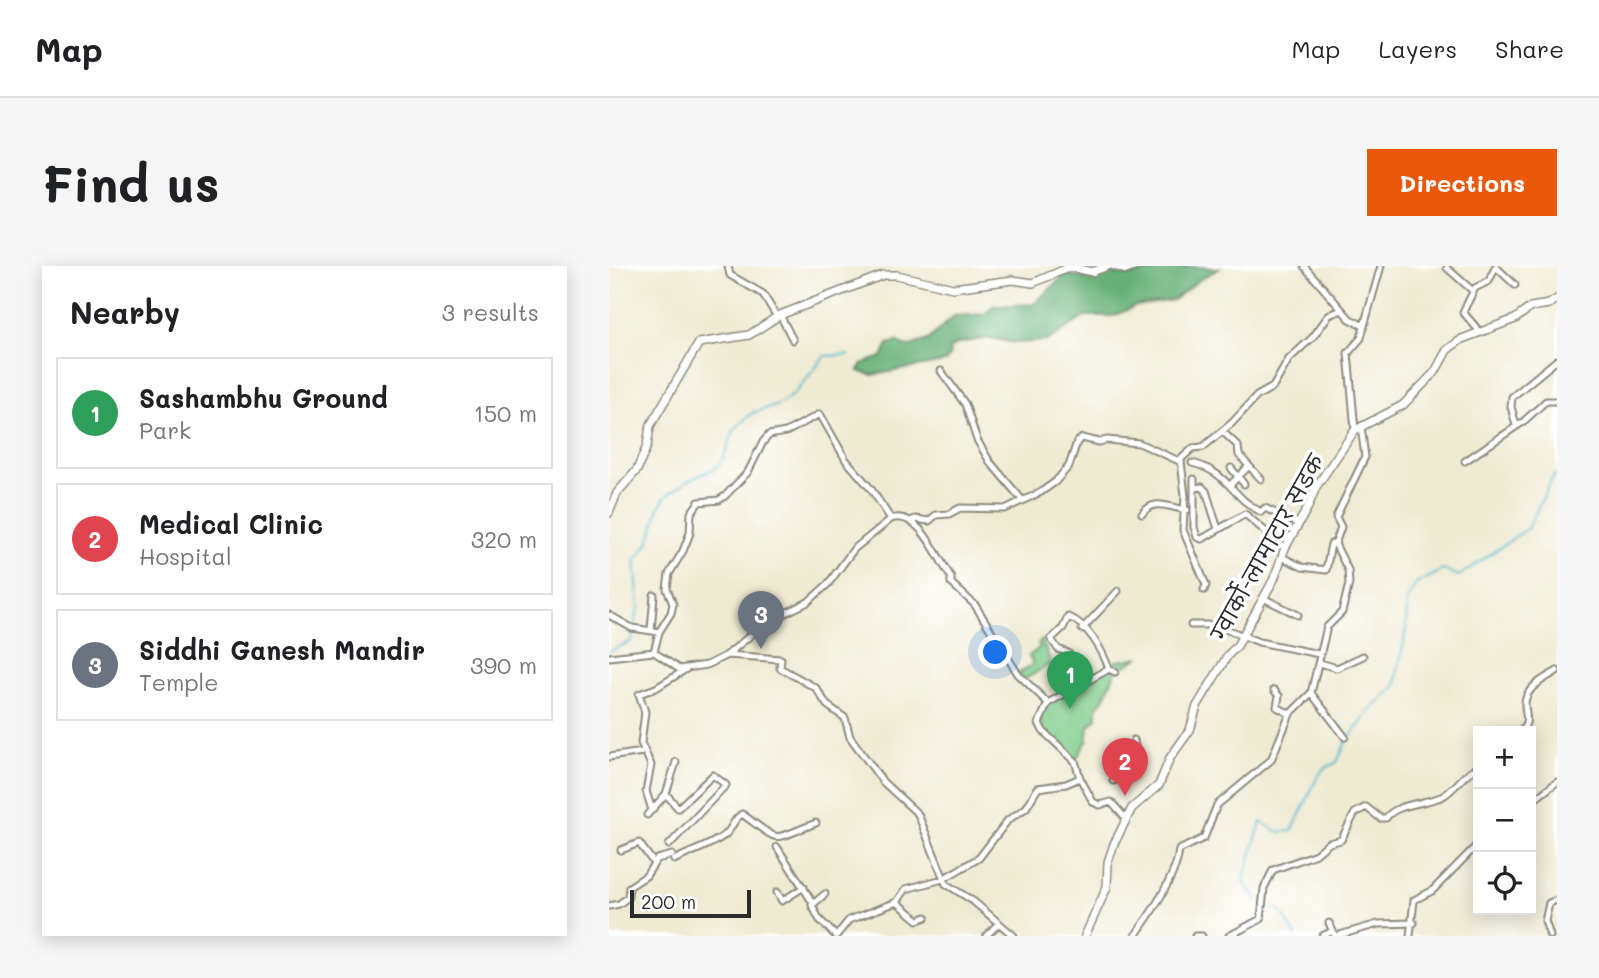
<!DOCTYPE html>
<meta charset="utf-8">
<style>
body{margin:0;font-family:Mali,"Playpen Sans Deva",sans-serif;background:#f6f6f6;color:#202124}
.controls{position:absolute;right:21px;bottom:21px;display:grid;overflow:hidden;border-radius:0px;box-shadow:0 4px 18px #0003}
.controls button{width:63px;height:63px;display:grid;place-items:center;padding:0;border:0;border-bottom:2px solid #e0e0e0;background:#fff;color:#202124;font:35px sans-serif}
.scale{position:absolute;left:21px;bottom:18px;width:121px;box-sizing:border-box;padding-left:7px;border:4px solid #2b2b2b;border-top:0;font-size:19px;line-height:24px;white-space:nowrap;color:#2b2b2b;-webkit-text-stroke:5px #fff;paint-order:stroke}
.you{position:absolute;left:387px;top:387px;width:24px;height:24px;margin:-18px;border:5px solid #fff;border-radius:50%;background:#1a73e8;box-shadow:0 0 0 10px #1a73e833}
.badge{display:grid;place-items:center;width:46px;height:46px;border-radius:50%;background:#ea580c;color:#fff;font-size:23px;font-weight:700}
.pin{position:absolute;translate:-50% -58px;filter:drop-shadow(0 2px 4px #0008)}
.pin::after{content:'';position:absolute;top:37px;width:24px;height:21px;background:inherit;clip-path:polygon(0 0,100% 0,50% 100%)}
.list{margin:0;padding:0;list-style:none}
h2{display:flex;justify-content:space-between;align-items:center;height:91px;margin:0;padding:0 28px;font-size:30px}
h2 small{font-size:23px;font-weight:400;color:#757577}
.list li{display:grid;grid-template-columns:46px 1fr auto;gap:21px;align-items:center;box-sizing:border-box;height:112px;margin:0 14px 14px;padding:0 14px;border:2px solid #e0e0e0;border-radius:0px}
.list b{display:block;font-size:26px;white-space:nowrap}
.list p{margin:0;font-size:23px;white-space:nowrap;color:#757577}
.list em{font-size:23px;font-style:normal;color:#757577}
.icon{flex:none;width:38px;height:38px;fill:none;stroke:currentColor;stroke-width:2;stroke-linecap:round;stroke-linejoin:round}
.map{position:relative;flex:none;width:948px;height:670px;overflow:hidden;border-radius:0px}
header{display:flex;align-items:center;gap:42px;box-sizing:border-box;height:98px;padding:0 35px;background:#fff;border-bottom:2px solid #e0e0e0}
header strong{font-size:33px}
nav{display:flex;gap:38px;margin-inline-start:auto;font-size:24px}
.intro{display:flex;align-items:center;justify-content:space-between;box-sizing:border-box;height:168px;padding:0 42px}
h1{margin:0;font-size:49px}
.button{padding:18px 32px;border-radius:0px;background:#ea580c;color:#fff;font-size:24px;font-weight:700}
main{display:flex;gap:42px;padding:0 42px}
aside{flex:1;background:#fff;border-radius:0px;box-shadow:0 4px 18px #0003}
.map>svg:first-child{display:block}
.green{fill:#7fcc8c;stroke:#557c5c;stroke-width:2}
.forest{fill:#67b078;stroke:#496e52;stroke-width:2}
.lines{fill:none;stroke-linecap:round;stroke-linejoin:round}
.stream{stroke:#4eb7cb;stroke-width:2}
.minor-casing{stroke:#8d8a7e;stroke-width:9}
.major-casing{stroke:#8d8a7e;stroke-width:10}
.minor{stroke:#fff;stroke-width:5}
.major{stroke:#fff;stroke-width:7}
.labels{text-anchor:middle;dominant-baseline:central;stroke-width:7;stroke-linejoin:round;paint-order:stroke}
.street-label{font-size:21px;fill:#2b2b2b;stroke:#fff}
</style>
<header>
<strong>Map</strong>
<nav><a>Map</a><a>Layers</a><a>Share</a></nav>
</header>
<div class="intro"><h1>Find us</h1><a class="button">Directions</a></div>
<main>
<aside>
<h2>Nearby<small>3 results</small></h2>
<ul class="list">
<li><span class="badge" style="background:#2e9e5b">1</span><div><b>Sashambhu Ground</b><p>Park</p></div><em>150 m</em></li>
<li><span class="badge" style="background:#e0444e">2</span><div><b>Medical Clinic</b><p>Hospital</p></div><em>320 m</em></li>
<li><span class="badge" style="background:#6b7280">3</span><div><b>Siddhi Ganesh Mandir</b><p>Temple</p></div><em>390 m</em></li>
</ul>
</aside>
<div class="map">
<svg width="948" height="670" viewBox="0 0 948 670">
<rect width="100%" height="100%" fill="#fff"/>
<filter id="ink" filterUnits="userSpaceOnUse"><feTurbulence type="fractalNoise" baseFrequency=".0143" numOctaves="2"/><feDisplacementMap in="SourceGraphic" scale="14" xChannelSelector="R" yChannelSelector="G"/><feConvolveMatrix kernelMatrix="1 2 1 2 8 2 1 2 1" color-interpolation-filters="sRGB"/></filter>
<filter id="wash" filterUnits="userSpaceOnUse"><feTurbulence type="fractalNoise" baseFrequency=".00686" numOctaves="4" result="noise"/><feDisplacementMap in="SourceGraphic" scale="28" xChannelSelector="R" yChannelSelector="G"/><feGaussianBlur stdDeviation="1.57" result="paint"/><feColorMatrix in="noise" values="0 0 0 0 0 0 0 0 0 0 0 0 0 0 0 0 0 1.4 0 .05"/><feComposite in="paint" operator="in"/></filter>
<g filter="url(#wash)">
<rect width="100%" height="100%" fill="#efead2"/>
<path class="green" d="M 433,374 L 442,397 L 415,414 L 409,408 L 424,398 L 420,390 L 431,381 L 429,377 Z
M 531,391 L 506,406 L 495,433 L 488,441 L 488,452 L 480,460 L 478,475 L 466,495 L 434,465 L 431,451 L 437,438 L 451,425 L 466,420 L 504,396 Z"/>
<path class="forest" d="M 558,0 L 611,2 L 590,14 L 564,34 L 527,40 L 504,50 L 477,50 L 438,75 L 406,77 L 381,72 L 350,77 L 340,82 L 341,90 L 335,96 L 263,109 L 250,105 L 252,98 L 273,91 L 279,78 L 288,75 L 298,81 L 319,74 L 345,50 L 376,48 L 384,40 L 425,38 L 457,8 L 479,12 L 501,7 L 520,10 Z"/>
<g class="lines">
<path class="stream" d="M 25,359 L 30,341 L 26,295 L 41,274 L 50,241 L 57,230 L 80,214 L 107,202 L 115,191 L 125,164 L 143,147 L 169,139 L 185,128 L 216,90 L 240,89
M 0,386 L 21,376 L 27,364
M 651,635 L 638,621 L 635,613 L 652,556 L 670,566 L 683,565 L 708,512 L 715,503 L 728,496 L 737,476 L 761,445 L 786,421 L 797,365 L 798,333 L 807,318 L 834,304 L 850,310 L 919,262 L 944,211 L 948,209
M 656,638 L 673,646 L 687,670"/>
</g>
</g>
<g filter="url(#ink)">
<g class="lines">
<defs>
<path id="minor" d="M 119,0 L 121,9 L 154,28 L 168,51
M 887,1 L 906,19
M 838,2 L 864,25
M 733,44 L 741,53 L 755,60 L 752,72 L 739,87 L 746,164
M 171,49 L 184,74
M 755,60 L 772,0
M 871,66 L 854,46 L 866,22 L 880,15 L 887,0
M 332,105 L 356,138 L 368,174 L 381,196 L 414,235
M 907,159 L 902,141 L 903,131 L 948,94
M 613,165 L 629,180 L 630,189 L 652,213
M 572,195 L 576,230 L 574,264 L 597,319 L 595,324
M 856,195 L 914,156 L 937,135 L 948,135
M 583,197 C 620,206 623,232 652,246 L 656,242 L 690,258
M 622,202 L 635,218
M 585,213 L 585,261 L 588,271 L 593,273 L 636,248 L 676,282
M 621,219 L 640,200
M 585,222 L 593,221 L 597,225 L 609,263
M 533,248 C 546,231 560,242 578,244
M 302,255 L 306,253 L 320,255 L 327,249 L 340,248 L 351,242 L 396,243 L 432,226 L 446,216 L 460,200 L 468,176 L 473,172 L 490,176 L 498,174 L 530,177 L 570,195 L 584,182 L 594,181 L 623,157 L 648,130 L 664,121 L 680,93 L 704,71 L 720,49 L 733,44 L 695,0
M 673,291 L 693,301 L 717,304 L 722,278 L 726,276
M 654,332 L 689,349
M 0,349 L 23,362 L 50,366
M 582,359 L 607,359 L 650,376 L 710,388
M 473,363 L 509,325
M 42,364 L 45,329
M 45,386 L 50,366 L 62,347 L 64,338 L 58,323 L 60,308 L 74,285 L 81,267 L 82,247 L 90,236 L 110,234 L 116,230 L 139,206 L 154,176 L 160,169 L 177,166 L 211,148 L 237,194 L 262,223 L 282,253 C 311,243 329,294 342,311 L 342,317 L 366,339 L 409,408 L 439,437 L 430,457 L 434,465 L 466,495 L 471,512
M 118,389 L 156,357 L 199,336 L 219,318 L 245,283 L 282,253
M 0,391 L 45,386 L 70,403 L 98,399 L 118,389 L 172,393 L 171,402 L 207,422 L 218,439 L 236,452 L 241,471 L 274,516 L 309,548 L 337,618 L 364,635 L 405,670
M 711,397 L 728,402 L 754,390
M 476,417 L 459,387 L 449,383 L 442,373 L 454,362 L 459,351 C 478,357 494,385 500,403
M 665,424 L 670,430 L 668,441 L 681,448
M 702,427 L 736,471
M 439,437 L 500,403 L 506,406
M 913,465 C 921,454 916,449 916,438 C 916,421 937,412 948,405
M 0,491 L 34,486
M 504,515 L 510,513 L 516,494 L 527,488 L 525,474
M 922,536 L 948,516
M 43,544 L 37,525 L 42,499 L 32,477 L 36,446 L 30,428 L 47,422 L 79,402
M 38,549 L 57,528
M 60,579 L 117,519 L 104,509 L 69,542 L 57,528 L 67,496
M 168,581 L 204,637
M 12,584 L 30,577 L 44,596
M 65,594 C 83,585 99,581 116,569 C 124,562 124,553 133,548 C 175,578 159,575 207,557
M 168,626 L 173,635 L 195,621
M 216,628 L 203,639 L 210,653 L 227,670
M 288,636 L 309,654 L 317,651
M 0,640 L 10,638 L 19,631 L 20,621 L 37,610 L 48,593 L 63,589
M 720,657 L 726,670
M 227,670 L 240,654 L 288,636 L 297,623 L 334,613 L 370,592 L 399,554 L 417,542 L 429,522 L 457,518 L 471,512 L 484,536 L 491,539 L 502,536 L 517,553
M 377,670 L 390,657
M 526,670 C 541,649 568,609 570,584 L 595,572 L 608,539 L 662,494 L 681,448 L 702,427 L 718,361 L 733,346 L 740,318 L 739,304 L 726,278 L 732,261 L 727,251 L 756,191 L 752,160
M 586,670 L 593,670
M 620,670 L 652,653 L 655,622 L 664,604 L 707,588 L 720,577 L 732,574 L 746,547 L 757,541 L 771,552 L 777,552 C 787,537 818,538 834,530 C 847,523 856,505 869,502
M 713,670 L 724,665
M 727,670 L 769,658 L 805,657
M 801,670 L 805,634 L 823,625 L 869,578
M 941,670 L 936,655 L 940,637 L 948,634"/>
<path id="major" d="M 505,0 L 517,4 L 527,0
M 0,247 L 8,227 L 28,204 L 38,180 L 41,160 L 90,77 L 140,69 L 171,49 L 274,9 L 288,9 L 344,22 L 404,14 L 424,17 L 461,1 L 483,6 L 499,0
M 476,670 L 498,621 L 499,596 L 505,578 L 523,542 L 550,519 L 561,492 L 581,464 L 588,440 L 619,389 L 628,380 L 665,313 L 676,282 L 699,241 L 707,221 L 746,164 L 794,139 L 826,106 L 838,84 L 853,73 L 906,53 L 922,41 L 940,38 L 948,33"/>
</defs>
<use href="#minor" class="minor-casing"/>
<use href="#major" class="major-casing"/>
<use href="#minor" class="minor"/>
<use href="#major" class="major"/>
</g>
</g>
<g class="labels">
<g class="street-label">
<text transform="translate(658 281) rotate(-61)">ग्वार्को-लामाटार सडक</text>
</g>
</g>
</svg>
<div class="controls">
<button>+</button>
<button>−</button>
<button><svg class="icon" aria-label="locate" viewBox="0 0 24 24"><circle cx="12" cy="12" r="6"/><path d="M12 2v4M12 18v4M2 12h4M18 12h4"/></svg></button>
</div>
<div class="scale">200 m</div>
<div class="you"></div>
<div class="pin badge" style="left:461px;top:443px;background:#2e9e5b">1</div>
<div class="pin badge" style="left:516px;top:530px;background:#e0444e">2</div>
<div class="pin badge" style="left:152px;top:383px;background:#6b7280">3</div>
</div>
</main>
